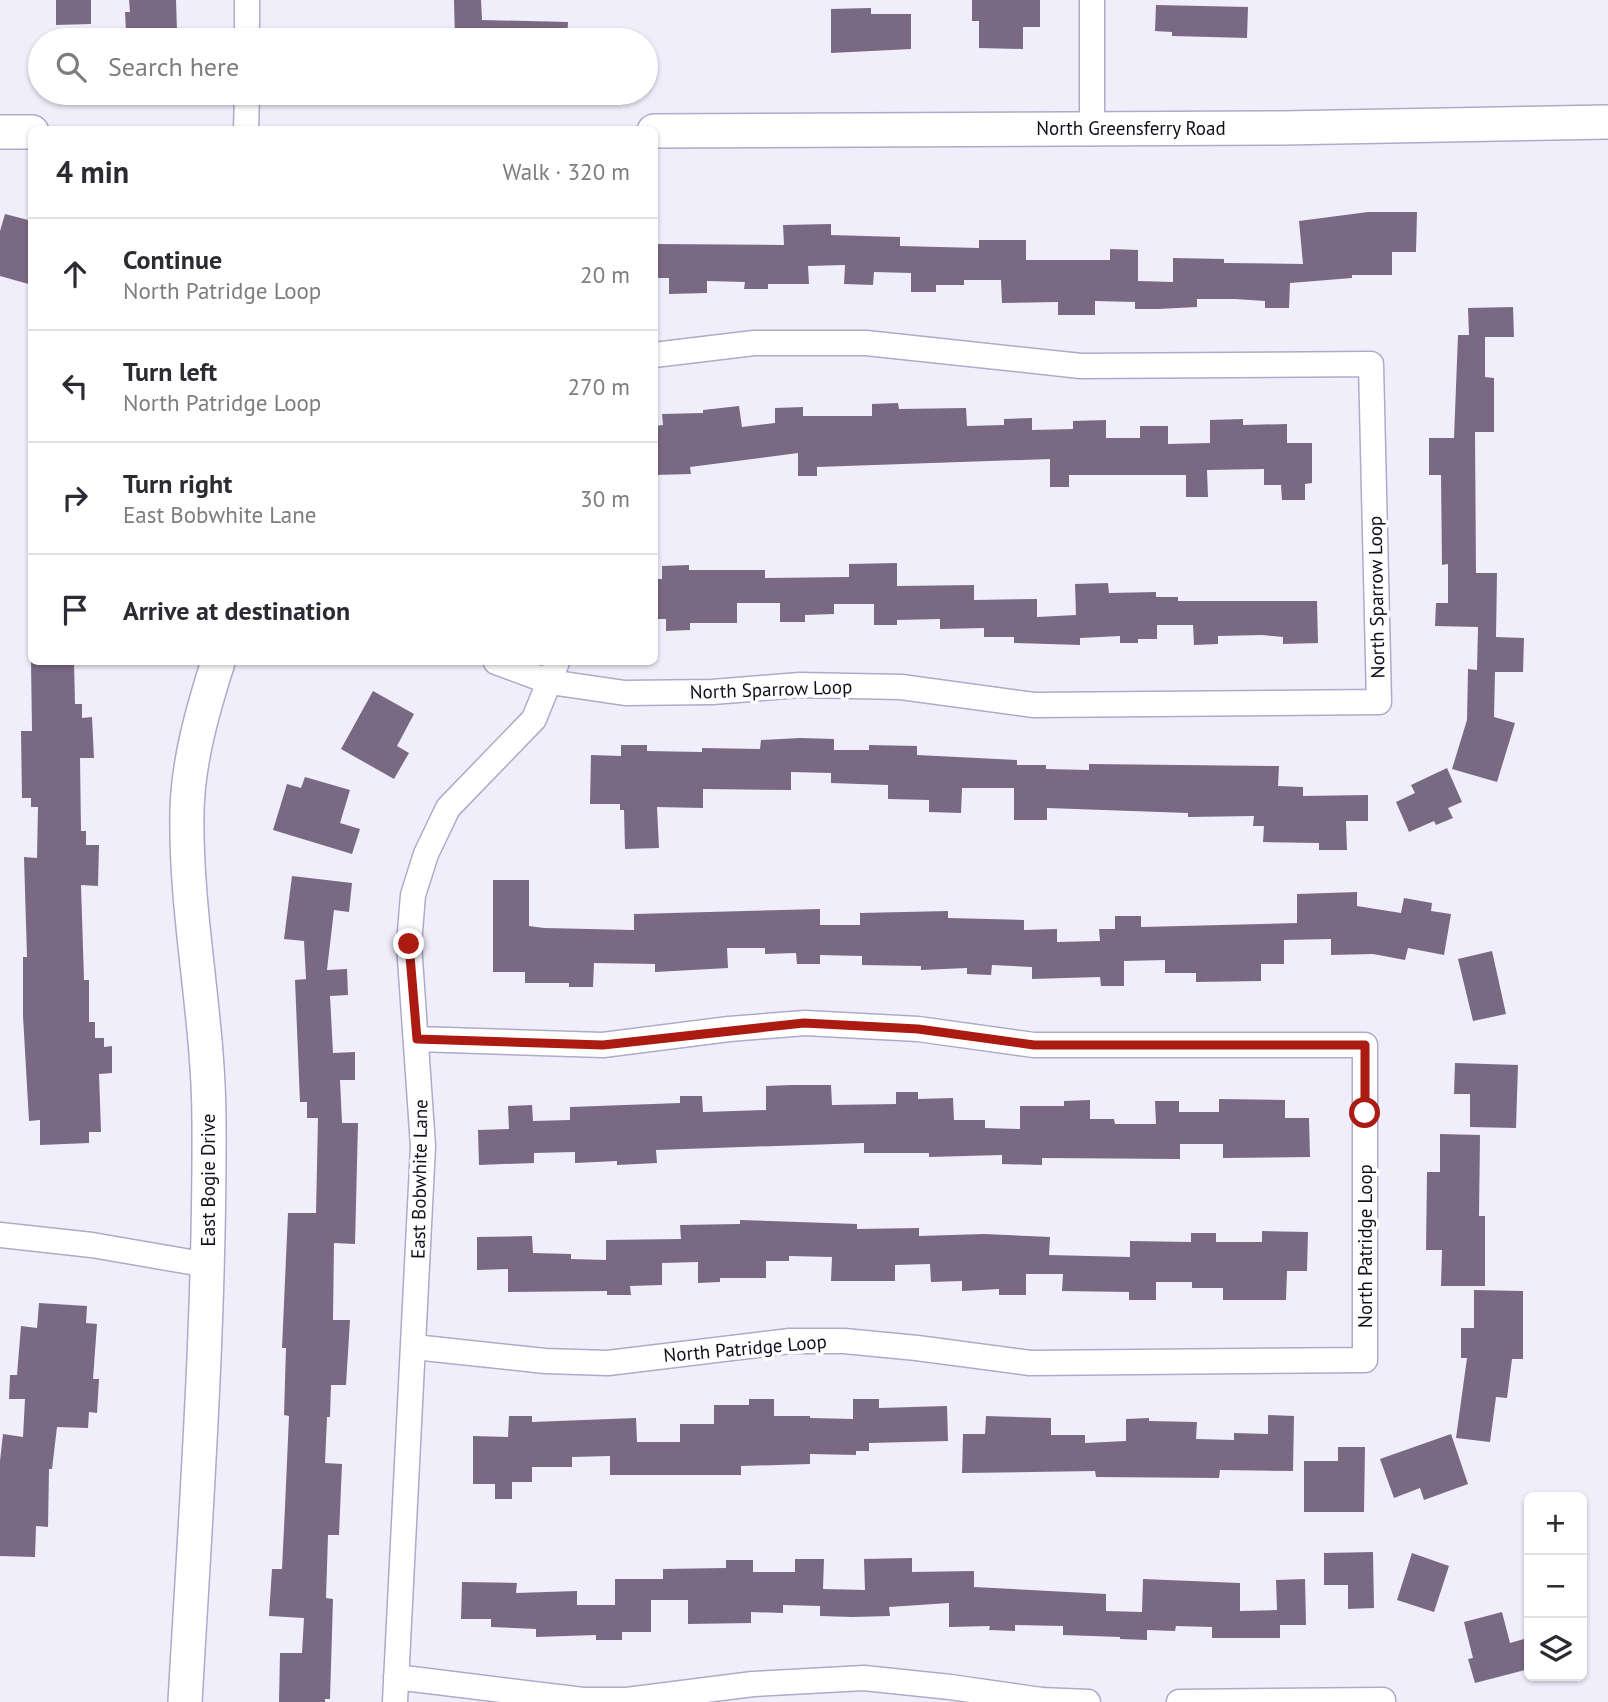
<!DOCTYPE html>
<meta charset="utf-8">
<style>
body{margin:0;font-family:"PT Sans",sans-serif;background:#f2f2f3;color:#2b2b33}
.controls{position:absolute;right:21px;bottom:21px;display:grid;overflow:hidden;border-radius:10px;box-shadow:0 2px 5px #0004}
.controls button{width:63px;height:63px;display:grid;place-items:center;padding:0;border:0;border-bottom:2px solid #e1e1e2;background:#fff;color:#2b2b33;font:35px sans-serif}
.stop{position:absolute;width:21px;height:21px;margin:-16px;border:5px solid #ac1b11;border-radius:50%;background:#fff}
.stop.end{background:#ac1b11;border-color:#fff;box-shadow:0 2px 7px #0008}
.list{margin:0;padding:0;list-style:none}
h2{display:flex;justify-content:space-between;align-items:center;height:91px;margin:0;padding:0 28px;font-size:30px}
h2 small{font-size:23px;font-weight:400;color:#7c7c81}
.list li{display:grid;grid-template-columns:46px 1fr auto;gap:21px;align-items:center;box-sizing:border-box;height:112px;padding:0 28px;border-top:2px solid #e1e1e2}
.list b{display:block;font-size:26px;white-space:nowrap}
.list p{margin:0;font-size:23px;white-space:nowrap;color:#7c7c81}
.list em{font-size:23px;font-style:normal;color:#7c7c81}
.icon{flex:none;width:38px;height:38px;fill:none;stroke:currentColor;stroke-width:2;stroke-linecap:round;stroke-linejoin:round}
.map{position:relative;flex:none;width:1608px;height:1702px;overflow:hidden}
.search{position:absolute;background:#fff;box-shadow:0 2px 5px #0004;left:28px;top:28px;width:630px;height:77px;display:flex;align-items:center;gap:18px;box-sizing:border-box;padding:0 24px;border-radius:38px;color:#7c7c81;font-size:26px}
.panel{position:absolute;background:#fff;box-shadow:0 2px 5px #0004;left:28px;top:126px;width:630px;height:539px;border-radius:10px}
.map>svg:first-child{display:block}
.building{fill:#7a6983}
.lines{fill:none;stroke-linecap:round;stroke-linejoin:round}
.street-casing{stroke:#b0a9c9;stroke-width:27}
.secondary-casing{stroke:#b0a9c9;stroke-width:36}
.street{stroke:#fff;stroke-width:24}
.secondary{stroke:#fff;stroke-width:33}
.route{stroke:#ac1b11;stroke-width:9}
.labels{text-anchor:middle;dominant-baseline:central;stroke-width:7;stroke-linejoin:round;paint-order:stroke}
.street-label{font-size:19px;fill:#110e19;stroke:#fefefe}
</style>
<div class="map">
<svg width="1608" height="1702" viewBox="0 0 1608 1702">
<rect width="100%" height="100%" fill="#f1eefc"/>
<path class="building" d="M 56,0 L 91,0 L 91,24 L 56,25 Z
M 129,0 L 176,0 L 177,31 L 126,32 L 125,12 L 130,12 Z
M 454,0 L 481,0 L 482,20 L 568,22 L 567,40 L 455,40 Z
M 972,0 L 1040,0 L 1040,27 L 1023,27 L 1023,49 L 979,48 L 979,21 L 972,21 Z
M 1156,5 L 1248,7 L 1247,38 L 1172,36 L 1172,32 L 1155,31 Z
M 871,8 L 871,14 L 911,14 L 911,49 L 831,53 L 831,9 Z
M 1368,212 L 1417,212 L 1416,252 L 1392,252 L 1392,275 L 1352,275 L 1352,278 L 1290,283 L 1289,308 L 1265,308 L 1265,301 L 1235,299 L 1197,299 L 1197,307 L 1158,309 L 1135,309 L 1135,302 L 1095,301 L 1095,315 L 1058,315 L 1058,302 L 1002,303 L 1001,280 L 964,280 L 964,285 L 936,285 L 936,292 L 911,292 L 911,273 L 874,272 L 873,285 L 844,284 L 845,265 L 808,266 L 809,284 L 768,284 L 768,289 L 744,289 L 745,282 L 707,281 L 707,293 L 669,294 L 669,278 L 654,278 L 654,244 L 784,245 L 783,225 L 831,224 L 831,235 L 900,237 L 900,246 L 979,248 L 979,240 L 1026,240 L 1026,260 L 1110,260 L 1110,249 L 1138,250 L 1138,281 L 1173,282 L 1173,258 L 1224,259 L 1224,263 L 1303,264 L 1299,221 Z
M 5,214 L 32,221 L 32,285 L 0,276 L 0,231 Z
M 1513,307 L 1514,337 L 1485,337 L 1485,377 L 1494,378 L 1494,432 L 1475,432 L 1476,573 L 1497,573 L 1496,637 L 1524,638 L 1523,672 L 1495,672 L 1494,717 L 1515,723 L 1497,782 L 1452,769 L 1467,720 L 1468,669 L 1477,670 L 1478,627 L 1435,626 L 1436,603 L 1448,603 L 1448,564 L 1442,565 L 1441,475 L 1429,475 L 1429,438 L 1454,438 L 1458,335 L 1469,335 L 1468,308 Z
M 898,403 L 899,409 L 966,408 L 967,426 L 1004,425 L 1004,419 L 1032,418 L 1032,430 L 1073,429 L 1073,421 L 1106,420 L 1106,438 L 1140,438 L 1140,426 L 1168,426 L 1168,444 L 1210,443 L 1210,420 L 1243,419 L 1243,425 L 1287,424 L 1287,443 L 1312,443 L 1312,483 L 1305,484 L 1305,500 L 1282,500 L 1281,485 L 1264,485 L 1264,469 L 1207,470 L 1208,497 L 1186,497 L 1186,475 L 1069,475 L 1069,487 L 1050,487 L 1050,459 L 817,467 L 817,476 L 798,476 L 798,453 L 690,467 L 691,474 L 654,475 L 654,426 L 663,425 L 662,414 L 703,413 L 703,410 L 739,406 L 742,427 L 775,423 L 775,408 L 803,407 L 803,416 L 872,416 L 872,404 Z
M 897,563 L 897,586 L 974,585 L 974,600 L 1037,599 L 1037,617 L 1076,615 L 1075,584 L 1108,583 L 1109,593 L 1156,592 L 1156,597 L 1178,597 L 1178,601 L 1317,601 L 1318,643 L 1283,644 L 1283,637 L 1262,635 L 1218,636 L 1218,644 L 1194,645 L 1193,625 L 1157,625 L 1157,639 L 1138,639 L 1138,643 L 1120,643 L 1120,636 L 1080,638 L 1080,645 L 1014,643 L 1014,637 L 984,637 L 984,628 L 940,629 L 940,619 L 897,620 L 897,625 L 874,625 L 874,604 L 834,604 L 834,614 L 805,615 L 805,622 L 780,622 L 780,603 L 737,603 L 737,623 L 690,623 L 690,630 L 666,631 L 666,619 L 654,619 L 654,579 L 662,579 L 662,566 L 689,565 L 689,570 L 765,570 L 765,578 L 849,577 L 849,564 Z
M 31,662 L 74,662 L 75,704 L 82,704 L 82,718 L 92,717 L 94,758 L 80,758 L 81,831 L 86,831 L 86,845 L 99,845 L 98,886 L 81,885 L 84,980 L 89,980 L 89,1022 L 95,1022 L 95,1038 L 104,1038 L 104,1047 L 112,1046 L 112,1073 L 99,1074 L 101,1132 L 89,1132 L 89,1143 L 40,1145 L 40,1120 L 29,1121 L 23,1016 L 23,957 L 27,957 L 24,857 L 37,858 L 38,807 L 31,807 L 31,798 L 22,798 L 21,731 L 32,731 Z
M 373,691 L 414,714 L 397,746 L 409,753 L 394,779 L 341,749 Z
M 800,738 L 834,739 L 834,750 L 869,750 L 869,745 L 917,746 L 917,755 L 1017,760 L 1017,765 L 1046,765 L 1046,769 L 1089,770 L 1089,764 L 1279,766 L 1278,786 L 1303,787 L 1303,796 L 1368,795 L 1368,821 L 1346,821 L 1347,850 L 1319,850 L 1319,843 L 1263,842 L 1264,826 L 1253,826 L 1254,816 L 1188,817 L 1188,813 L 1047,808 L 1047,820 L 1014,820 L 1014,788 L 962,788 L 961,813 L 929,812 L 929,800 L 888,799 L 888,785 L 831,783 L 831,773 L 791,772 L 791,790 L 703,789 L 703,808 L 657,807 L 659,848 L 625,849 L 624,810 L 620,810 L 620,804 L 590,804 L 591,755 L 621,756 L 621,745 L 647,745 L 647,751 L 702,752 L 702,748 L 760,749 L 761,740 Z
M 1447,768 L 1462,802 L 1448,808 L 1453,818 L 1436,825 L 1434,821 L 1409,832 L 1396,802 L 1415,793 L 1411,785 Z
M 305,777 L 350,790 L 340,823 L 360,829 L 352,854 L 273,830 L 287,784 L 301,788 Z
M 292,876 L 352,883 L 349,912 L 334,910 L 327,970 L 347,969 L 348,995 L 330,996 L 333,1053 L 355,1052 L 355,1080 L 340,1080 L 342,1123 L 358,1123 L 355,1244 L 334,1243 L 333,1320 L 350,1320 L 346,1385 L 331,1385 L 330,1417 L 327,1417 L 325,1463 L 342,1464 L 339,1535 L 328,1535 L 326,1598 L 333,1599 L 330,1699 L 325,1699 L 325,1702 L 279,1702 L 280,1653 L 302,1653 L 304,1618 L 269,1616 L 272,1569 L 282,1569 L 285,1507 L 289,1416 L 284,1415 L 286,1348 L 282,1348 L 288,1213 L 316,1213 L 318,1118 L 307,1118 L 307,1102 L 300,1102 L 295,980 L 306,979 L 304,941 L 284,939 Z
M 493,880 L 529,880 L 529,926 L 544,928 L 634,930 L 634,914 L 820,909 L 820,925 L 860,925 L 860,913 L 948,911 L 948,918 L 1024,920 L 1024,930 L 1057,929 L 1057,942 L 1100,941 L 1099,929 L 1115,929 L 1115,916 L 1141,916 L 1141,927 L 1297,923 L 1297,894 L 1357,892 L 1357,906 L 1401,913 L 1404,898 L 1432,903 L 1431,911 L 1451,914 L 1444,955 L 1408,948 L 1405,960 L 1373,954 L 1331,955 L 1331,939 L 1284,940 L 1284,964 L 1261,964 L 1261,981 L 1196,982 L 1196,973 L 1165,973 L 1165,960 L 1124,961 L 1124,986 L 1101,986 L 1100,977 L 1032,979 L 1032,967 L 992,965 L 991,975 L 967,974 L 967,968 L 921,970 L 921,966 L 862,965 L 862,956 L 820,955 L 820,964 L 797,964 L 796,953 L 765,954 L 765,948 L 727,948 L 728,968 L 655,972 L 655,964 L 594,963 L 593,987 L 569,987 L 569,983 L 525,983 L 525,972 L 493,972 Z
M 1492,951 L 1506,1014 L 1473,1021 L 1458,959 Z
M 1455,1063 L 1518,1065 L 1516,1128 L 1470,1127 L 1470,1094 L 1454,1094 Z
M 791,1085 L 831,1085 L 832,1105 L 896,1104 L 896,1092 L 918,1092 L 918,1099 L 953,1098 L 954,1120 L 985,1120 L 985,1128 L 1020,1129 L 1020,1106 L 1064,1106 L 1064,1101 L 1090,1100 L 1090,1119 L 1114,1119 L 1115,1124 L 1156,1124 L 1155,1101 L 1179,1101 L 1179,1112 L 1219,1112 L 1219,1099 L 1285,1100 L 1285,1118 L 1309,1118 L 1310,1157 L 1223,1158 L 1223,1144 L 1180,1144 L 1180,1159 L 1042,1158 L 1042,1165 L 1002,1164 L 1002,1155 L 929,1157 L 929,1153 L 864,1153 L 864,1143 L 656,1150 L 657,1163 L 617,1165 L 617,1161 L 575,1163 L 575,1152 L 534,1153 L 534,1163 L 479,1165 L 478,1130 L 509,1129 L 508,1106 L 532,1105 L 533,1121 L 570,1120 L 570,1107 L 680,1103 L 680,1096 L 702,1096 L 703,1112 L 766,1110 L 766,1086 Z
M 1440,1134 L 1480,1135 L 1479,1216 L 1485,1216 L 1485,1286 L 1441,1286 L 1442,1250 L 1426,1250 L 1427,1172 L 1440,1172 Z
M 740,1220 L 857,1224 L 857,1229 L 919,1228 L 919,1236 L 984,1234 L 1050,1237 L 1049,1255 L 1130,1257 L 1130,1241 L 1191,1242 L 1191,1233 L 1216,1233 L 1216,1242 L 1262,1242 L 1262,1231 L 1308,1232 L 1307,1271 L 1287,1271 L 1286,1300 L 1223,1300 L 1223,1288 L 1192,1288 L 1192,1282 L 1156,1282 L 1156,1300 L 1129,1300 L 1129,1292 L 1062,1291 L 1063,1274 L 1026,1274 L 1026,1295 L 999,1295 L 999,1289 L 962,1291 L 962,1281 L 931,1282 L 930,1264 L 895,1265 L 895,1281 L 831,1281 L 832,1257 L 789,1256 L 789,1261 L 766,1261 L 766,1278 L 720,1278 L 720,1282 L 698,1283 L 698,1262 L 662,1263 L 662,1285 L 630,1286 L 631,1295 L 607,1295 L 607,1291 L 508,1292 L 508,1269 L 477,1270 L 477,1237 L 532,1236 L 533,1253 L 571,1254 L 571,1259 L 606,1260 L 606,1240 L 681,1239 L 680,1225 L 740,1224 Z
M 1474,1290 L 1523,1291 L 1523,1359 L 1512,1359 L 1507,1398 L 1496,1397 L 1490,1442 L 1456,1438 L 1467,1358 L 1461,1358 L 1461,1328 L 1474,1328 Z
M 39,1303 L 87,1306 L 86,1323 L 97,1324 L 93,1379 L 99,1379 L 97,1413 L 89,1412 L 88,1428 L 57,1427 L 52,1469 L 49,1469 L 48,1527 L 36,1526 L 35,1557 L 0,1556 L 0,1461 L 3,1434 L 23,1437 L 25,1399 L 9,1399 L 10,1375 L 17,1375 L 21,1326 L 37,1328 Z
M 749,1399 L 774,1399 L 774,1416 L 810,1416 L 810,1418 L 853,1419 L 853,1399 L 879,1399 L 879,1408 L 947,1406 L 948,1441 L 869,1443 L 869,1451 L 856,1451 L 856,1455 L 810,1454 L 810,1464 L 741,1466 L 741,1475 L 610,1475 L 610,1456 L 572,1457 L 572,1467 L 532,1467 L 532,1482 L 512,1482 L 512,1499 L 495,1499 L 495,1484 L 473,1484 L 473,1436 L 508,1437 L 509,1416 L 532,1416 L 532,1422 L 636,1418 L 637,1442 L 680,1442 L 680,1424 L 714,1424 L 714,1405 L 749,1405 Z
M 1268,1415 L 1294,1416 L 1293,1471 L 1220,1470 L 1219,1478 L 1096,1477 L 1095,1471 L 962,1473 L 963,1434 L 985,1434 L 986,1416 L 1051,1418 L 1051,1435 L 1085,1435 L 1085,1443 L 1126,1441 L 1126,1419 L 1149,1418 L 1149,1421 L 1197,1422 L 1196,1439 L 1234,1440 L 1234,1433 L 1268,1434 Z
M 1451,1434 L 1468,1484 L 1424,1500 L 1420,1488 L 1394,1498 L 1380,1459 Z
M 1338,1447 L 1365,1447 L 1364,1512 L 1304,1512 L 1304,1461 L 1338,1461 Z
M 1373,1552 L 1374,1608 L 1348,1609 L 1348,1585 L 1324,1585 L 1324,1553 Z
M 1412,1553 L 1449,1566 L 1434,1612 L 1397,1600 Z
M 912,1558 L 912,1572 L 974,1571 L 974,1587 L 1106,1594 L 1106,1611 L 1142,1612 L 1143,1579 L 1240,1583 L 1240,1611 L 1277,1610 L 1276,1580 L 1305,1579 L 1306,1625 L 1280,1625 L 1280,1638 L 1212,1638 L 1212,1627 L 1176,1626 L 1175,1631 L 1147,1630 L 1147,1640 L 1120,1639 L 1120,1637 L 1063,1635 L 1063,1626 L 1015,1625 L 1015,1631 L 989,1630 L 990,1626 L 949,1627 L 949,1603 L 889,1607 L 890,1616 L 852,1617 L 820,1616 L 820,1606 L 783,1605 L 783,1613 L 751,1612 L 751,1623 L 688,1624 L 688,1600 L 651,1600 L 651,1632 L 622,1632 L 622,1640 L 596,1640 L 596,1635 L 536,1637 L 536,1629 L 491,1627 L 491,1619 L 461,1619 L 462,1582 L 517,1583 L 516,1593 L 577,1591 L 577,1605 L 615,1605 L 615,1579 L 663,1579 L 663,1569 L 726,1568 L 726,1560 L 753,1560 L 753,1572 L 795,1572 L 795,1559 L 824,1559 L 823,1589 L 865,1590 L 864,1559 Z
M 1502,1612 L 1510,1643 L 1524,1639 L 1529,1669 L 1475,1683 L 1468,1659 L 1473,1658 L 1464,1622 Z"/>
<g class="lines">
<defs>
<path id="street" d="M 1092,0 L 1092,127
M 247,40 L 247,0
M 246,130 L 247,93
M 496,662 L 550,682 L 625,693 L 712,692 L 800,685 L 901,687 L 1034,705 L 1379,702 L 1371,364 L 1081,366 L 866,343 L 754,343 L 654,355
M 0,1235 L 92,1245 L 208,1265
M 414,1347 L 545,1361 L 608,1363 L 790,1341 L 844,1341 L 917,1348 L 1030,1363 L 1365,1360 L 1365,1045 L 1034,1045 L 918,1029 L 805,1023 L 729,1029 L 603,1045 L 417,1039
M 396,1677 L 583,1700 L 627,1700 L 753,1684 L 864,1678 L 950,1687 L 1041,1700 L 1088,1702
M 395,1702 L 423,1146 L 409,944 L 413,895 L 426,854 L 448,808 L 534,719 L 557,662
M 1179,1702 L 1383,1700 L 1383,1702"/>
<path id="secondary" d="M 654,131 L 1282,128 L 1608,122
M 0,132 L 32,132
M 185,1702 C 196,1509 210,1316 209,1122 C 209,1018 185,915 187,811 C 188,761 203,709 218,662"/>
</defs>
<use href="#street" class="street-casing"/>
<use href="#secondary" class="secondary-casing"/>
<use href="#street" class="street"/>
<use href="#secondary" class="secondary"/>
</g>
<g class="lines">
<path class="route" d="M 409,944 L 417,1039 L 603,1045 L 804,1023 L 918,1029 L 1034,1045 L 1365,1045 L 1365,1113"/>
</g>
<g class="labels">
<g class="street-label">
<text x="1131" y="128">North Greensferry Road</text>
<text transform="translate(1376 597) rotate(-91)">North Sparrow Loop</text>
<text transform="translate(771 689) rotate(-2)">North Sparrow Loop</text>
<text transform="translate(419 1179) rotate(-89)">East Bobwhite Lane</text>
<text transform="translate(208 1180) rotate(-90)">East Bogie Drive</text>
<text transform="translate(1365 1246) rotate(-90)">North Patridge Loop</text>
<text transform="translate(745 1348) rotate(-5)">North Patridge Loop</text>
</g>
</g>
</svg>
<div class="controls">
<button>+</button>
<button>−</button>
<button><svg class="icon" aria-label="layers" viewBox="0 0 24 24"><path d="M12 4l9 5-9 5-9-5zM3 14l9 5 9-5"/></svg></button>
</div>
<div class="stop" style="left:1365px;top:1113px"></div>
<div class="stop end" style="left:409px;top:944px"></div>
<div class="search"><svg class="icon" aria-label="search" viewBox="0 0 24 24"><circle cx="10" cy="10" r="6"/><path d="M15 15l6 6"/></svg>Search here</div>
<section class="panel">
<h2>4 min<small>Walk · 320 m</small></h2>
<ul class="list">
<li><svg class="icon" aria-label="ahead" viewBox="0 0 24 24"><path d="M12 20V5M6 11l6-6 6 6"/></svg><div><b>Continue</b><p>North Patridge Loop</p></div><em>20 m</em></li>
<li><svg class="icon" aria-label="left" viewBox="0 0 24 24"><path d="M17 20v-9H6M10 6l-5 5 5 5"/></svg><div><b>Turn left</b><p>North Patridge Loop</p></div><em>270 m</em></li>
<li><svg class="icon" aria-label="right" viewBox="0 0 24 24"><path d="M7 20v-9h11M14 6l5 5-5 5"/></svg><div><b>Turn right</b><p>East Bobwhite Lane</p></div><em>30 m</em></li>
<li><svg class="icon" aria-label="arrive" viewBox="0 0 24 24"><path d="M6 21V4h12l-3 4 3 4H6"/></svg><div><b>Arrive at destination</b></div></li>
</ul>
</section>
</div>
